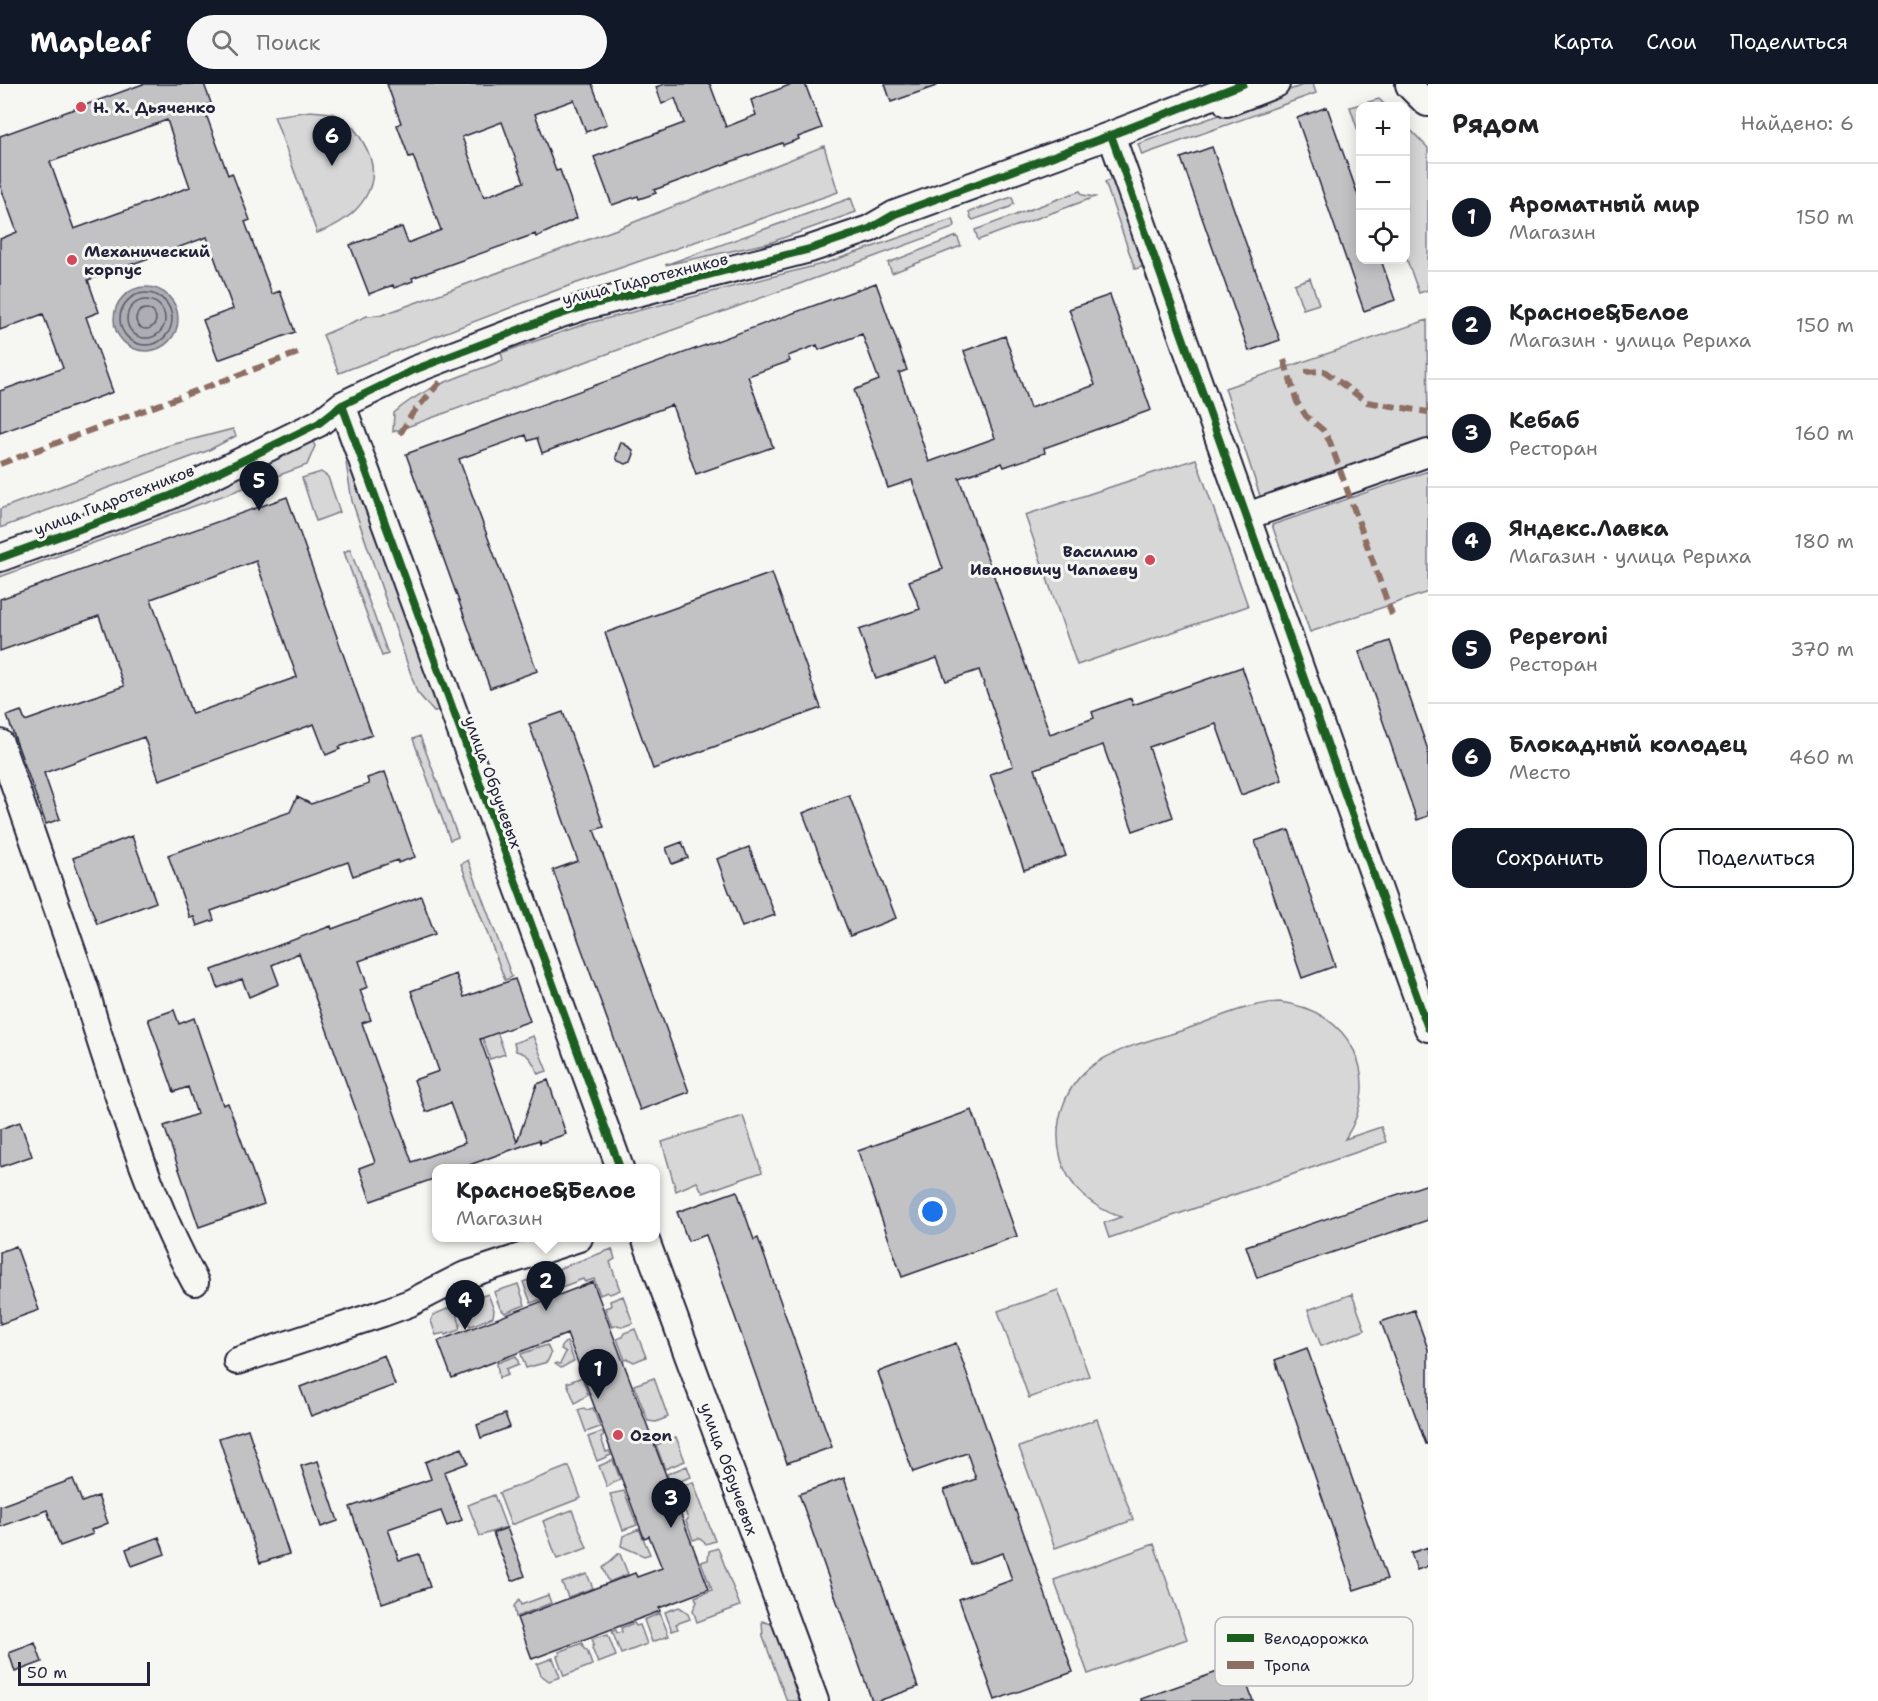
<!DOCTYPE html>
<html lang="ru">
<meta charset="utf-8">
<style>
body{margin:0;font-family:"Shantell Sans",sans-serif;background:#f6f6f6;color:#202124}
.controls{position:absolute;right:18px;top:18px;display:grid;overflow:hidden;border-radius:12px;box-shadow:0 3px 15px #0003}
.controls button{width:54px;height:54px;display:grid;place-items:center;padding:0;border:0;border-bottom:2px solid #e0e0e0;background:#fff;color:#202124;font:30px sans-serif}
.scale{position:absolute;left:18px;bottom:15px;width:132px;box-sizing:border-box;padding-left:6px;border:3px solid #22223b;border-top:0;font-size:16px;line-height:21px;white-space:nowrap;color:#22223b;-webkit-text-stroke:4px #f6f6f2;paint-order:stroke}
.you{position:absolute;left:933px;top:1128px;width:21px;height:21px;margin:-15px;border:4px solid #fff;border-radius:50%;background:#1a73e8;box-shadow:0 0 0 9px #1a73e833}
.badge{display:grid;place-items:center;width:39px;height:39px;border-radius:50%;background:#111827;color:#fff;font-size:20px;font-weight:700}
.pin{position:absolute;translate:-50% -50px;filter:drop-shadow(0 2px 3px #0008)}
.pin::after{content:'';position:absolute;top:32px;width:21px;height:18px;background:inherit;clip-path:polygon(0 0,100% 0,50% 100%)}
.popup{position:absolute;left:432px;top:1080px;width:228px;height:78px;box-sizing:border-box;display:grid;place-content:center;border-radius:12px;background:#fff;filter:drop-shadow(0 2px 4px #0005);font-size:20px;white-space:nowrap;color:#757577}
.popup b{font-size:22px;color:#202124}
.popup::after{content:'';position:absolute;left:50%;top:100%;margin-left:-12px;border:12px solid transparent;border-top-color:#fff}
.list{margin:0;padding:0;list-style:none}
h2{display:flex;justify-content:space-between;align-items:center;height:78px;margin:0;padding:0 24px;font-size:26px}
h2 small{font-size:20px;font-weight:400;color:#757577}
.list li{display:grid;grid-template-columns:39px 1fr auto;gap:18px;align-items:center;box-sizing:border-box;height:108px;padding:0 24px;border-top:2px solid #e0e0e0}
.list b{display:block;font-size:22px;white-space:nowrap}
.list p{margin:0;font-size:20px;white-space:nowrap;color:#757577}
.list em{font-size:20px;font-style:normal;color:#757577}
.actions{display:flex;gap:12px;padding:18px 24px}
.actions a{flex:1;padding:14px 0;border:2px solid #111827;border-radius:18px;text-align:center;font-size:21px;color:#111827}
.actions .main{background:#111827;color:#fff}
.icon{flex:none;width:33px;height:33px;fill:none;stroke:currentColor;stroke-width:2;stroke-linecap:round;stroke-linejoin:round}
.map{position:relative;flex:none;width:1428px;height:1617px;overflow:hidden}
header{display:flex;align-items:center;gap:36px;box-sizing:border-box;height:84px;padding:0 30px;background:#111827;color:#fff}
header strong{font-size:28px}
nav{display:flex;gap:33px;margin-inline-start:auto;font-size:21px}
.search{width:420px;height:54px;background:#f6f6f6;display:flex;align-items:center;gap:15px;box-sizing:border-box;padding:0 21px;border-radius:33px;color:#757577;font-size:22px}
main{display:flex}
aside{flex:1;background:#fff}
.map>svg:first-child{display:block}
.green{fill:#d7d7d7;stroke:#7c7c89;stroke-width:1.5}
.water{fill:#adadb3;stroke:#757583;stroke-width:1.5}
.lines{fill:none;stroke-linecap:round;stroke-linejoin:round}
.shore{stroke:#5a5a6b;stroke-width:1.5}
.building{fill:#c2c2c4;stroke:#22223b;stroke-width:1.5;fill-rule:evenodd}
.minor-casing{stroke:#22223b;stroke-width:30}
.major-casing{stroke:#22223b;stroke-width:36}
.minor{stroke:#f6f6f2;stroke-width:26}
.major{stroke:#f6f6f2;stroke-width:32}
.tram{stroke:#22223b;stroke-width:1.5}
.quiet{stroke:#8d6e63;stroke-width:6;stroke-dasharray:12 6;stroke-linecap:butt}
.cycleway-casing{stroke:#f6f6f2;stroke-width:11}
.cycleway{stroke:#1b5e20;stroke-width:8}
.poi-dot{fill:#d1495b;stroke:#f6f6f2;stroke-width:2}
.labels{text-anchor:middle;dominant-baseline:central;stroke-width:6;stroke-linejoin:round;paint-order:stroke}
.poi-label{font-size:16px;font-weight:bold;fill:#22223b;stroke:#f6f6f2;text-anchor:start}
.street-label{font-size:16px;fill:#22223b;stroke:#f6f6f2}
.key{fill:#f6f6f2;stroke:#b6b6bb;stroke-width:1.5}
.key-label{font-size:16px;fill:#22223b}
</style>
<header>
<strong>Mapleaf</strong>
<div class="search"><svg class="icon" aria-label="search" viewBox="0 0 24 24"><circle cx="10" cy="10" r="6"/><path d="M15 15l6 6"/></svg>Поиск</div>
<nav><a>Карта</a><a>Слои</a><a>Поделиться</a></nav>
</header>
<main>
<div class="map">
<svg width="1428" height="1617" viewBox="0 0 1428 1617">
<rect width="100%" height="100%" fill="#f6f6f2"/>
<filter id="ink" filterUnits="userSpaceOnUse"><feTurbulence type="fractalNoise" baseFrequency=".0167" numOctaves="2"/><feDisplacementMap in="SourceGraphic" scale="12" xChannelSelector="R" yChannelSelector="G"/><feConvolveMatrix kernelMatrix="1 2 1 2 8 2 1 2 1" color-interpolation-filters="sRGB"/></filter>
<g filter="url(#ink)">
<path class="green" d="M 1306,0 L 1313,0 L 1316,9 L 1142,71 L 1138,60 Z
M 1379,15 L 1386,22 L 1360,22 L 1360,53 L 1350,23 Z
M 311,27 C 318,28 327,28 334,30 C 348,35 356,46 363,58 C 389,101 357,135 317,149 L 274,32 Z
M 1406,41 L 1428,64 L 1428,206 L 1419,209 L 1406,173 Z
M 824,62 L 838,108 L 557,206 L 339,289 L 323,251 L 367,232 L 382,231 L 617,145 Z
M 1118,93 L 1148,181 L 1135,185 L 1105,98 Z
M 1080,107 L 1083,111 L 1095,113 L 978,156 L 975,146 Z
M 1012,113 L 1014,119 L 1010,123 L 973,136 L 971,134 L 969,128 Z
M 851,114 L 856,128 L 769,159 L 665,181 Z
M 953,135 L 955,141 L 953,144 L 393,348 L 394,329 C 423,302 467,291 503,276 L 501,269 L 585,240 L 826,179 Z
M 957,152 L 961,162 L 892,189 L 888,179 Z
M 1310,194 L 1319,220 L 1303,225 L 1294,200 Z
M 1427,236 L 1428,356 L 1261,415 L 1225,304 Z
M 233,345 L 236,352 L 207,367 L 0,444 L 0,425 L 167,362 Z
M 310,352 L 315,362 L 307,381 L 0,493 L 0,484 L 216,404 L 282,365 Z
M 1196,375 L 1248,522 L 1077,581 L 1025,431 Z
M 353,376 L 439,626 L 434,628 L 417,608 L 352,417 L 346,379 Z
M 1428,387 L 1428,508 L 1310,548 L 1272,441 Z
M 321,388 L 328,393 L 340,428 L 316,437 L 302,394 Z
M 350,465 L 388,570 L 382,572 L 344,468 Z
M 420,652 L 458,753 L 450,756 L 413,655 Z
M 468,776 L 512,893 L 505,896 L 461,780 Z
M 1279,918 C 1351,926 1385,994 1345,1055 L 1381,1043 L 1386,1058 L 1109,1154 L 1104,1139 L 1121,1133 C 1093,1124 1069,1104 1061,1075 C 1051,1037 1066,996 1101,976 C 1127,961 1159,954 1187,945 C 1217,934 1247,920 1279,918 Z
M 487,920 L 505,970 L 490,975 L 472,925 Z
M 533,952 L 547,987 L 538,990 C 533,978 530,970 516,967 L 514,959 Z
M 743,1032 L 762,1088 L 703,1109 L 697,1098 L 676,1107 L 662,1058 Z
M 612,1165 L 615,1175 L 610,1178 L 620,1206 L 610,1210 L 607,1208 L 600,1211 L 594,1195 L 585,1198 L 583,1195 L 559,1204 L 552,1187 Z
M 547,1189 L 555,1210 L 531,1219 L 523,1198 Z
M 518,1200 L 525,1221 L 505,1229 L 500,1224 L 494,1208 Z
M 1058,1206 L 1089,1292 L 1029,1314 L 998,1227 Z
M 488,1210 L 494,1226 L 493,1233 L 471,1242 L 466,1238 L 460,1220 Z
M 1352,1210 L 1365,1246 L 1321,1262 L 1308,1226 Z
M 623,1212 L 633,1239 L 622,1243 L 618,1241 L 612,1243 L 605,1224 L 611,1222 L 610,1217 Z
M 454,1222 L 460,1240 L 459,1246 L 445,1251 L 444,1249 L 436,1251 L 431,1237 L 433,1231 Z
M 635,1245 L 646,1273 L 634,1278 L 628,1275 L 625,1276 L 617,1255 L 622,1253 L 624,1249 Z
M 567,1258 L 574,1277 L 561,1284 L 555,1280 L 556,1279 L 560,1280 L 566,1268 L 561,1265 L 564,1259 Z
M 547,1261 L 551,1270 L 547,1278 L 526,1284 L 521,1270 Z
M 516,1272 L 519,1280 L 506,1285 L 508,1291 L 499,1294 L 497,1279 Z
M 582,1293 L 588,1311 L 575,1319 L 567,1299 Z
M 654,1294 L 668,1333 L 656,1338 L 648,1337 L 634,1301 Z
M 584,1324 L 587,1326 L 593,1324 L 600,1343 L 586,1348 L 578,1326 Z
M 1097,1335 L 1133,1436 L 1055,1464 L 1019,1363 Z
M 602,1348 L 604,1352 L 601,1354 L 606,1368 L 609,1367 L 611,1371 L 597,1377 L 588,1353 Z
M 676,1353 L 685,1377 L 665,1385 L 656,1361 Z
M 613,1376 L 620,1395 L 607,1403 L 599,1382 Z
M 569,1382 L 581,1414 L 511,1441 L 499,1409 Z
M 687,1382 L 691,1393 L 680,1397 L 675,1395 L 669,1397 L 667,1390 Z
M 693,1398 L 715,1457 L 706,1460 L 699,1454 L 693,1456 L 686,1437 L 688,1435 L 681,1416 L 678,1416 L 675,1410 L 680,1408 L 682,1403 Z
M 624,1407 L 637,1441 L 623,1446 L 610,1410 Z
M 494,1411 L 506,1443 L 480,1452 L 468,1421 Z
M 572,1426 L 587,1464 L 557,1475 L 543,1437 Z
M 639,1445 L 650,1470 L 644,1472 L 621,1462 L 623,1452 Z
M 1154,1460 L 1187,1555 L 1088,1590 L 1054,1496 Z
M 718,1464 L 740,1522 L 697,1538 L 693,1526 L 697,1518 L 695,1513 L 712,1506 L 701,1478 L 708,1476 L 709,1467 Z
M 618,1470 L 620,1470 L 628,1490 L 609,1498 L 603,1484 Z
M 587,1490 L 593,1504 L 568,1513 L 562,1499 Z
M 548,1511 L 551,1519 L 516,1533 L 514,1522 L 519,1516 L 521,1521 Z
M 679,1523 L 687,1528 L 690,1535 L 676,1540 L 678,1545 L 672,1547 L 665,1528 Z
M 660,1529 L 669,1552 L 652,1558 L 644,1536 Z
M 762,1537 L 774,1541 L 803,1617 L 787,1617 L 763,1553 Z
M 634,1539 L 636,1542 L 640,1541 L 647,1560 L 621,1570 L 612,1547 L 616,1546 L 617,1549 L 622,1548 L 621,1544 Z
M 604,1551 L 605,1552 L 608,1551 L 616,1572 L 598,1579 L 592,1564 L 594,1560 L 592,1555 Z
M 582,1559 L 584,1565 L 587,1566 L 592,1581 L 564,1592 L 557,1572 L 560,1571 L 559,1568 Z
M 553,1574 L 560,1593 L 549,1597 L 541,1591 L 537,1580 Z"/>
<path class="water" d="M114 235a32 32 0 1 1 64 0a32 32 0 1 1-64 0Z"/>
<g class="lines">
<path class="shore" d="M120 235a26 26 0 1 1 52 0a26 26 0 1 1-52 0Z
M127 235a19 19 0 1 1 38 0a19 19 0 1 1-38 0Z
M136 235a10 10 0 1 1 20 0a10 10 0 1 1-20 0Z"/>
</g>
<path class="building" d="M 143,0 L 204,0 L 211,19 L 203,22 L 228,91 L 232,89 L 250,136 L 245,138 L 272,210 L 280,207 L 295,248 L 218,276 L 203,236 L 233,225 L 207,153 L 88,196 L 99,228 L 86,233 L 113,308 L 0,349 L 0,307 L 63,284 L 43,230 L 0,246 L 0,155 L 17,148 L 0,101 L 0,52 ZM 167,36 L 190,103 L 74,145 L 50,78 Z
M 387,0 L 592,0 L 607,40 L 586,48 L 574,16 L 535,30 L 556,87 L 560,86 L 577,134 L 536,153 L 535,150 L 412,194 L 413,197 L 394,204 L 393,201 L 369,210 L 350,161 L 402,143 L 408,159 L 441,146 L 413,72 L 409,73 L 397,41 L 401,39 ZM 502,38 L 524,98 L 484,113 L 462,53 Z
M 665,0 L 710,0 L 726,43 L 756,31 L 751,16 L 792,0 L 805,0 L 822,44 L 798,53 L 799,55 L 783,61 L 782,59 L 654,106 L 656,109 L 639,115 L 638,112 L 612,121 L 594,73 L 684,39 L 675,14 L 662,20 L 656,3 Z
M 885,0 L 935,0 L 936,2 L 891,18 Z
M 1327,23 L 1360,117 L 1360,176 L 1381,176 L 1395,216 L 1364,227 L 1297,34 Z
M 1212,63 L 1280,256 L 1249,267 L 1181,74 Z
M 876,199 L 907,286 L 899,289 L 929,378 L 995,354 L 964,267 L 1005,252 L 1030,324 L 1095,301 L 1069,225 L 1110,211 L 1151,326 L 1044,364 L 1045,369 L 1004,383 L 1002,379 L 959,394 L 1050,650 L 1094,634 L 1092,628 L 1131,614 L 1133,621 L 1242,583 L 1282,696 L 1241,711 L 1216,640 L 1149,663 L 1173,733 L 1133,747 L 1103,661 L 1035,685 L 1066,772 L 1024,786 L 990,690 L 1013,682 L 979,586 L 946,597 L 937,574 L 876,595 L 859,546 L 920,525 L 909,497 L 943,485 L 912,396 L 888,404 L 854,306 L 879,296 L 862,250 L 819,266 L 817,261 L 788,272 L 790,277 L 748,292 L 773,363 L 696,390 L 672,321 L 542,369 L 537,354 L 528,357 L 526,351 L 459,375 L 537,587 L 490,604 L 406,370 Z
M 621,358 L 632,365 L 634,370 L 631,378 L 626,380 L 618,377 L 616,373 Z
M 287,413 L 372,651 L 339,663 L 340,665 L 326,671 L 314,640 L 159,696 L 144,653 L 44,689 L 60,735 L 46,740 L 7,632 L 21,627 L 25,637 L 124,602 L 99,532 L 0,567 L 0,515 ZM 256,477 L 297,593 L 192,630 L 151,515 Z
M 772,489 L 821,624 L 653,685 L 605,549 Z
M 1390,557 L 1428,666 L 1428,732 L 1417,736 L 1359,568 Z
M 563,628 L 604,743 L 594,746 L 689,1008 L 640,1026 L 553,786 L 578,777 L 529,640 Z
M 385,688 L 415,773 L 398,779 L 398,776 L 353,792 L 348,778 L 211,827 L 214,836 L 197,842 L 194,833 L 190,834 L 168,771 L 290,728 L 297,713 L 311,720 L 369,700 L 367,694 Z
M 849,711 L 896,834 L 850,852 L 803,729 Z
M 1289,746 L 1335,882 L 1302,894 L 1255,757 Z
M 132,752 L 156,818 L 97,840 L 73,774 Z
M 682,758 L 688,774 L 672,780 L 666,764 Z
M 749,763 L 775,831 L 742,843 L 717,775 Z
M 421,812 L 435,850 L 359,877 L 368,903 L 360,906 L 371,936 L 362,939 L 412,1078 L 465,1059 L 450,1019 L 426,1028 L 414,996 L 439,987 L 411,907 L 456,890 L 464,913 L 515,895 L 530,937 L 480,955 L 517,1058 L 537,1000 L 548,996 L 566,1050 L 540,1059 L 539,1056 L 461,1084 L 436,1084 L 436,1094 L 371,1117 L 359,1084 L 375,1078 L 299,869 L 272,881 L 279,900 L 249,913 L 242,895 L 218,904 L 212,886 L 331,842 L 332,845 Z
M 174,926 L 179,940 L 194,934 L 223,1021 L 228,1019 L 264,1120 L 199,1143 L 164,1042 L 197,1030 L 188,1003 L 174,1008 L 148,935 Z
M 972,1026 L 1017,1152 L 902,1193 L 858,1067 Z
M 20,1038 L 32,1072 L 0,1083 L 0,1045 Z
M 1428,1100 L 1428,1136 L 1257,1194 L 1246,1162 Z
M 737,1107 L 754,1156 L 758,1154 L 832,1363 L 787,1379 L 706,1151 L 688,1157 L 677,1128 Z
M 16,1162 L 39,1226 L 0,1240 L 0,1168 Z
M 593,1198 L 709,1505 L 659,1524 L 660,1527 L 532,1575 L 517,1534 L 635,1489 L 637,1493 L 662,1484 L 649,1452 L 644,1454 L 567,1250 L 452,1294 L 438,1257 Z
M 1414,1226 L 1428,1265 L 1428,1360 L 1426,1360 L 1381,1238 Z
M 956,1259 L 1073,1588 L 995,1616 L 959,1515 L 1012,1496 L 1003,1469 L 970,1480 L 944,1406 L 976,1395 L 967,1369 L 913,1388 L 878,1288 Z
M 1307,1264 L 1387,1495 L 1354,1506 L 1275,1276 Z
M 384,1271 L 395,1301 L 311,1332 L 300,1303 Z
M 505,1330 L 510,1343 L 481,1354 L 477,1341 Z
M 248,1345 L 289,1470 L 260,1479 L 219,1354 Z
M 462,1364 L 468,1379 L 444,1388 L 462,1436 L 447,1442 L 441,1427 L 388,1445 L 399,1476 L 419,1470 L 430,1503 L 382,1519 L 350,1423 L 431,1395 L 425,1378 Z
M 318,1377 L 338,1437 L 321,1443 L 301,1382 Z
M 844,1394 L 918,1603 L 878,1617 L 872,1617 L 799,1410 Z
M 73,1395 L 82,1418 L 98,1412 L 108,1439 L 91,1446 L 93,1450 L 60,1462 L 47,1426 L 0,1443 L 0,1422 Z
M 507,1444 L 525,1492 L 512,1497 L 493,1449 Z
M 159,1453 L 165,1470 L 132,1482 L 126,1465 Z
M 1428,1463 L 1428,1482 L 1417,1486 L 1411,1469 Z
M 35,1559 L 42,1578 L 15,1588 L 9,1569 Z
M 1240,1580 L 1253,1617 L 1141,1617 L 1141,1615 Z"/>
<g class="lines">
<defs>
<path id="minor" d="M 1227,19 L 1276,0
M 1111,51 L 1428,944
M 342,321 L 620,1084
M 1247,432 L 1428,369
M 0,474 L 170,412 L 319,339 L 342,321 L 414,286 L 552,233 L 586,222 L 810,165 L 869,145 L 895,130 L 1111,51 L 1243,0
M 0,659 L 87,910 C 96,947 109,983 121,1019 C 142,1081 164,1141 195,1198
M 645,1154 L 815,1617
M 237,1277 L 383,1229 L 410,1219 L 463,1192 L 579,1154"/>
<path id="major" d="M 1412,0 L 1428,16"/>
</defs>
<use href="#minor" class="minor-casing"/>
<use href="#major" class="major-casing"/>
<use href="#minor" class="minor"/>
<use href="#major" class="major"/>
<path class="tram" d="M 1426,0 L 1428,1"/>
<path class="quiet" d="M 1284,276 L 1297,318 L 1306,332 L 1323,346 L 1330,358 L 1392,531
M 1305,288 L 1324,287 L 1367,318 L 1428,328
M 400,350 L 412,330 L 441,297
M 0,380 L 303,267"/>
<defs>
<path id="cycleway" d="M 1111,51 L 1428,944
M 342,321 L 620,1084
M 0,474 L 170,412 L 319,339 L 342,321 L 414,286 L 552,233 L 586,222 L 810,165 L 869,145 L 895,130 L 1111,51 L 1243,0"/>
</defs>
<use href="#cycleway" class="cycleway-casing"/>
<use href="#cycleway" class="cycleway"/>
</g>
</g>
<g class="poi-dot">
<circle cx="81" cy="23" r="6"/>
<circle cx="72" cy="176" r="6"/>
<circle cx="1150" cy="476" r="6"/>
<circle cx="618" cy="1351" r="6"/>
</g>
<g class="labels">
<g class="poi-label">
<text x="93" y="23">Н. Х. Дьяченко</text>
<text x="84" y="167">Механический<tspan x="84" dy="18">корпус</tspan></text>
<text x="1138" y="467" text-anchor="end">Василию<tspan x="1138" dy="18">Ивановичу Чапаеву</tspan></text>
<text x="630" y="1351">Ozon</text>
</g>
<g class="street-label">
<text transform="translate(645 195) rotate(-14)">улица Гидротехников</text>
<text transform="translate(114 416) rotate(-21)">улица Гидротехников</text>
<text transform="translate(493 698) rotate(70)">улица Обручевых</text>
<text transform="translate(729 1385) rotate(70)">улица Обручевых</text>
</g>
</g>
<rect x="1215" y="1533" width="198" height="69" rx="9" class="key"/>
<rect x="1227" y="1550" width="27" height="8" fill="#1b5e20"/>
<rect x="1227" y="1577" width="27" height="8" fill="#8d6e63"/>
<g class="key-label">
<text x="1264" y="1560">Велодорожка</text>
<text x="1264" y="1587">Тропа</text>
</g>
</svg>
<div class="controls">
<button>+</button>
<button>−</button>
<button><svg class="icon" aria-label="locate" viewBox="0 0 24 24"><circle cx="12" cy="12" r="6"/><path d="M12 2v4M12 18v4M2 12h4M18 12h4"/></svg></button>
</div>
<div class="scale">50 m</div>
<div class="you"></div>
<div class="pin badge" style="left:598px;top:1315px">1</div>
<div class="pin badge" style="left:546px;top:1227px">2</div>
<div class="popup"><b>Красное&amp;Белое</b>Магазин</div>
<div class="pin badge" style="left:671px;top:1444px">3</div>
<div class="pin badge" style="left:465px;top:1246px">4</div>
<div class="pin badge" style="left:259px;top:427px">5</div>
<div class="pin badge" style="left:332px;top:82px">6</div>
</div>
<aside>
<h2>Рядом<small>Найдено: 6</small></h2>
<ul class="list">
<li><span class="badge">1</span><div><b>Ароматный мир</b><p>Магазин</p></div><em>150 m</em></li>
<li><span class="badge">2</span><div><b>Красное&amp;Белое</b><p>Магазин · улица Рериха</p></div><em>150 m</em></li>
<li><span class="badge">3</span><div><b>Кебаб</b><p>Ресторан</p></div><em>160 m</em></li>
<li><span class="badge">4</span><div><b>Яндекс.Лавка</b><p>Магазин · улица Рериха</p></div><em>180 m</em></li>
<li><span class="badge">5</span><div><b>Peperoni</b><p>Ресторан</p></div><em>370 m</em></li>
<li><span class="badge">6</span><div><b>Блокадный колодец</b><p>Место</p></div><em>460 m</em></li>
</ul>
<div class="actions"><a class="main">Сохранить</a><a>Поделиться</a></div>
</aside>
</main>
